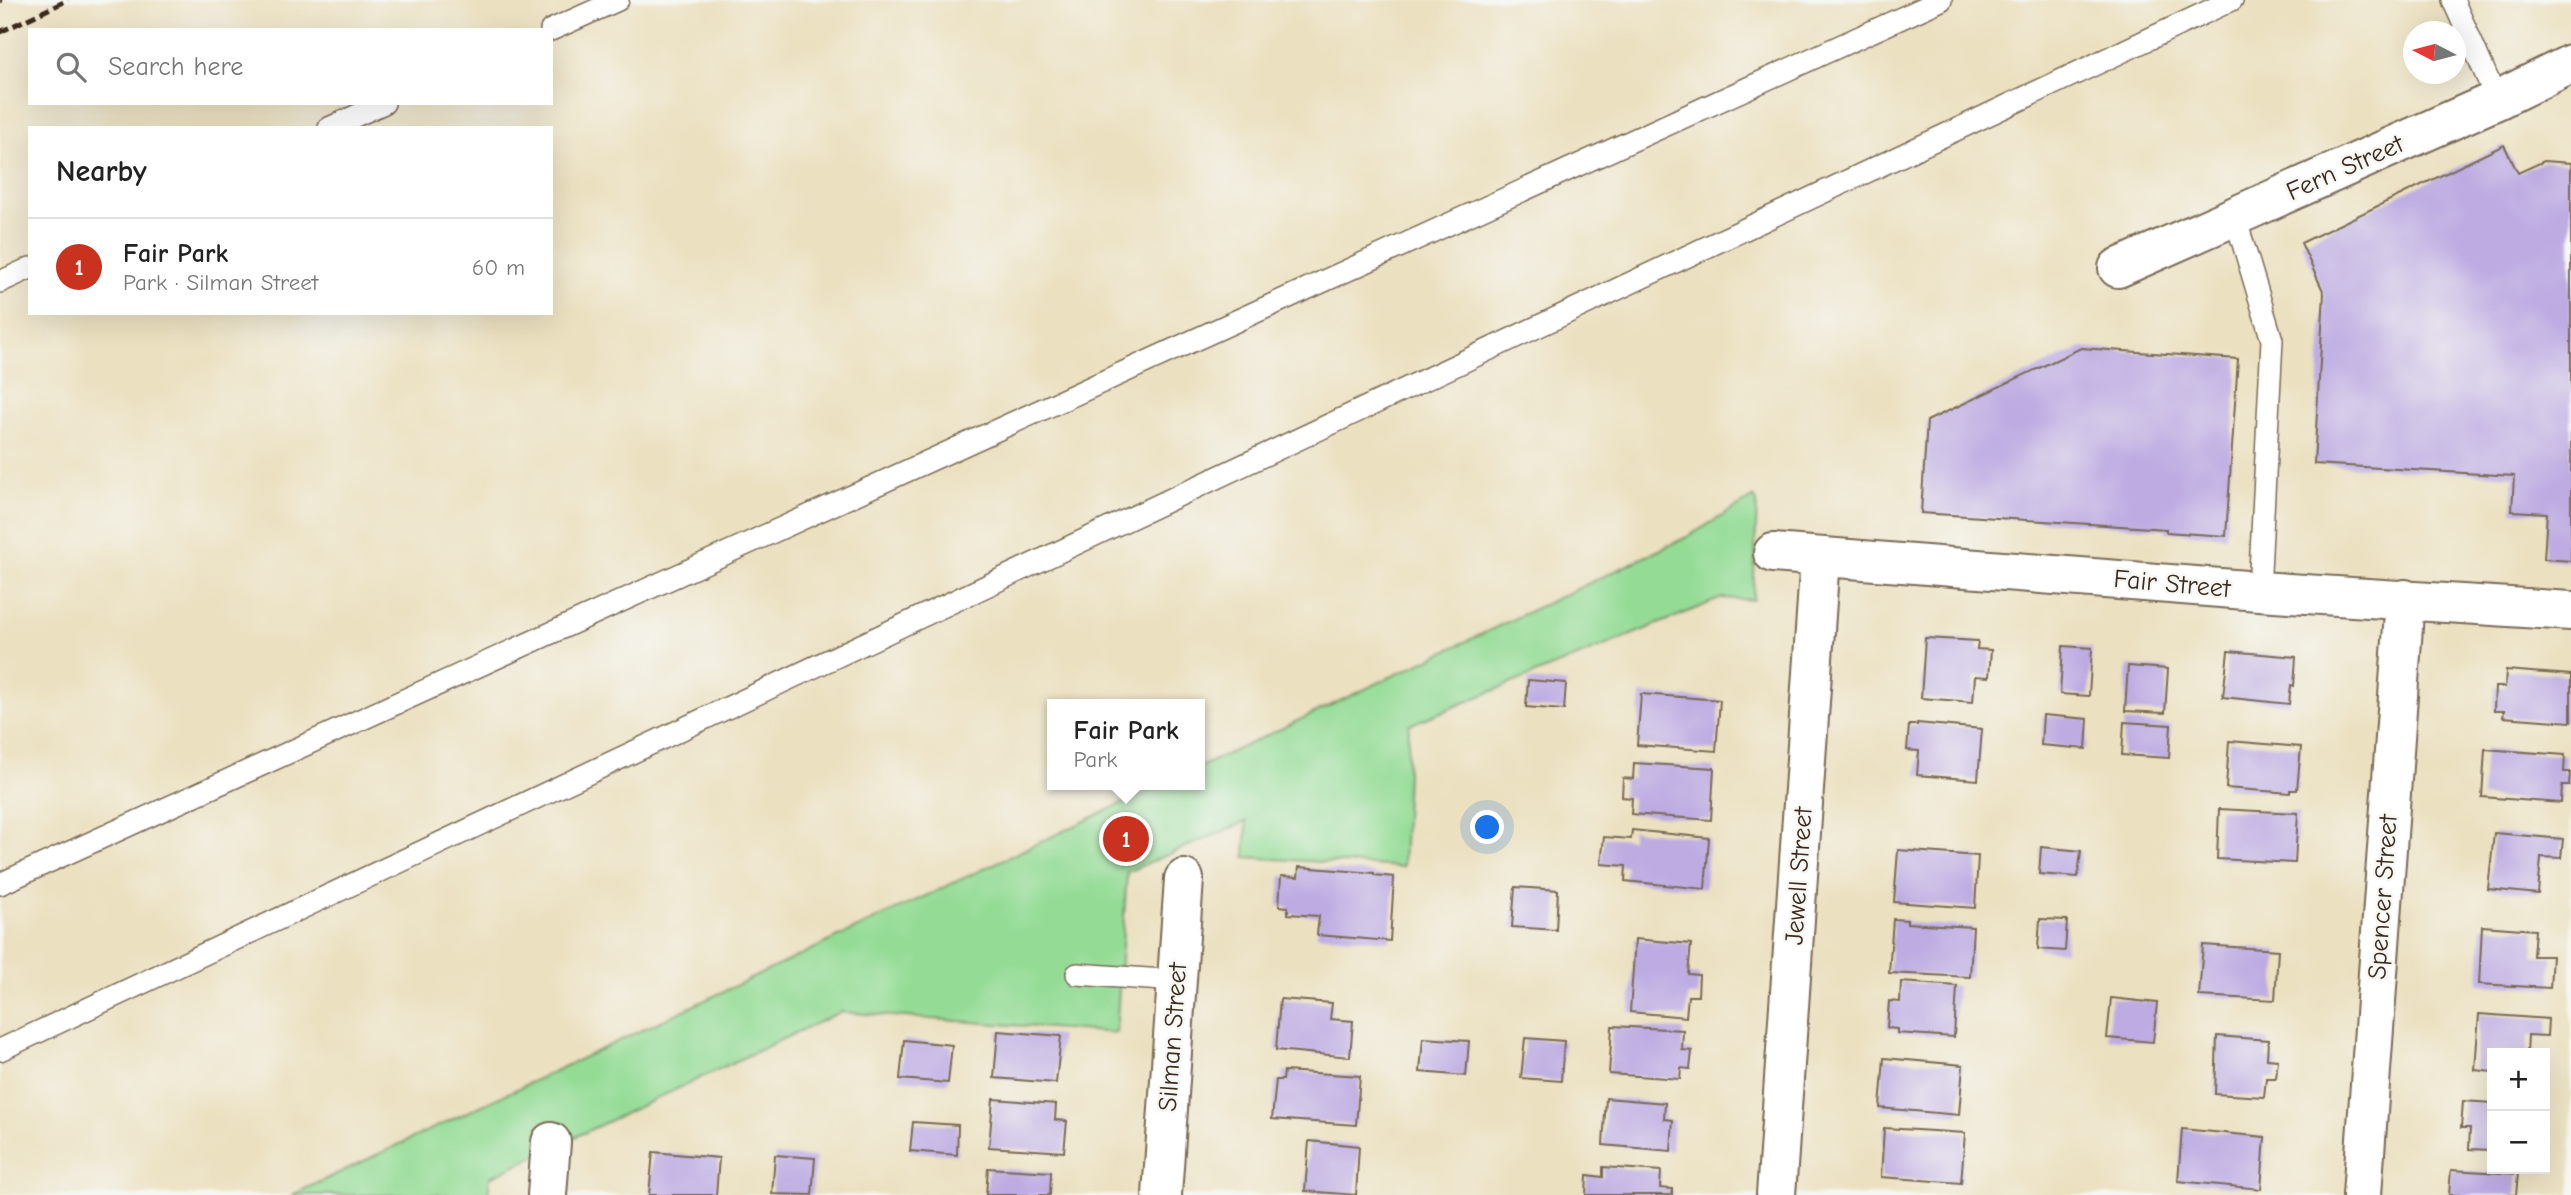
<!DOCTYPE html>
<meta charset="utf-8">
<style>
body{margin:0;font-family:"Comic Neue",sans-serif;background:#f6f6f6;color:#222}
.controls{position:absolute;right:21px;bottom:21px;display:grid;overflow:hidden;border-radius:0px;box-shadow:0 7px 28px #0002}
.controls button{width:63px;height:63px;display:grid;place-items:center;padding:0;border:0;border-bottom:2px solid #e0e0e0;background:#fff;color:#222;font:35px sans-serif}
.compass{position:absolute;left:2403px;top:21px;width:63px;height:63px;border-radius:50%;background:#fff;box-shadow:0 7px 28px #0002;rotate:276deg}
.you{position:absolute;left:1488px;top:828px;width:24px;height:24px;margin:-18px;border:5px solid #fff;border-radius:50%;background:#1a73e8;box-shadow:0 0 0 10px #1a73e833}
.badge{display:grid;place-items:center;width:46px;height:46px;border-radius:50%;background:#c8321e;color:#fff;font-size:23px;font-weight:700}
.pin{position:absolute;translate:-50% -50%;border:4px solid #fff;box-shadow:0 2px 7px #0006}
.popup{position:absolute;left:1047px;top:699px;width:158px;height:91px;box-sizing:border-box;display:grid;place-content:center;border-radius:0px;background:#fff;filter:drop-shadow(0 2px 5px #0005);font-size:23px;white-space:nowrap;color:#767676}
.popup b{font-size:26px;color:#222}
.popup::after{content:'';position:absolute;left:50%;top:100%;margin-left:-14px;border:14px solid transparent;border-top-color:#fff}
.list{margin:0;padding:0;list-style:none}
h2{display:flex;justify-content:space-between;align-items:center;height:91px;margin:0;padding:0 28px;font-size:30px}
h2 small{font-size:23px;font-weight:400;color:#767676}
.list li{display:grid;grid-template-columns:46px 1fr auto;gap:21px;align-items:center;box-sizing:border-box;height:98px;padding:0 28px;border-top:2px solid #e0e0e0}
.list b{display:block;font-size:26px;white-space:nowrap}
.list p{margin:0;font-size:23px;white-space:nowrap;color:#767676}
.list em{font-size:23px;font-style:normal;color:#767676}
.icon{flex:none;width:38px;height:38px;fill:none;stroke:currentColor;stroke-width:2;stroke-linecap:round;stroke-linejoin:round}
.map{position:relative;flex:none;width:2571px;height:1195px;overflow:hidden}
.search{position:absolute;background:#fff;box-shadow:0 7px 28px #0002;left:28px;top:28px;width:525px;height:77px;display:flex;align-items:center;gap:18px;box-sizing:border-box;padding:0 24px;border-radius:0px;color:#767676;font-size:26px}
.panel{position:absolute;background:#fff;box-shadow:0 7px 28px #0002;left:28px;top:126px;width:525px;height:189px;border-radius:0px}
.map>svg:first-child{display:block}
.park{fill:#94dc96;stroke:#68835a;stroke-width:2}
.building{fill:#bdabe2}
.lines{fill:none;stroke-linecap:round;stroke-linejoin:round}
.service-casing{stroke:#796a56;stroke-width:24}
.minor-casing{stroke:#796a56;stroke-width:42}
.service{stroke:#fff;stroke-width:21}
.minor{stroke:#fff;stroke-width:38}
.rail{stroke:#3b2a1e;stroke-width:5;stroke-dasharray:10 5;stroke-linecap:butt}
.labels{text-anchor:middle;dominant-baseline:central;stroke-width:5;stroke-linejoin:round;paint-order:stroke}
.street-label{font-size:26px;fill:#3b2a1e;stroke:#f6f6f2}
</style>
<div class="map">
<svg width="2571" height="1195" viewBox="0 0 2571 1195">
<rect width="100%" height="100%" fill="#f6f6f2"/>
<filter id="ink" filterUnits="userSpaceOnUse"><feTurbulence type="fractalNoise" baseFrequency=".0143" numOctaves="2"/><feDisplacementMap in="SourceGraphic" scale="14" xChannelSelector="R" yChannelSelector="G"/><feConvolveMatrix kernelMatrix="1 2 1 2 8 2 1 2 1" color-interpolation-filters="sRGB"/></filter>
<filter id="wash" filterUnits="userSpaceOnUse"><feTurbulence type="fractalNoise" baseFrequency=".00686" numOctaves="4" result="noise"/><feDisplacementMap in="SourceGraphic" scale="28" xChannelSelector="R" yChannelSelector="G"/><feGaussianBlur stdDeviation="1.57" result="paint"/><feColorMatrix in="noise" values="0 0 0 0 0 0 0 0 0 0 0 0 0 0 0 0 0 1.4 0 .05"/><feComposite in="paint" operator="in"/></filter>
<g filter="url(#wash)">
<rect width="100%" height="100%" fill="#ebe0bf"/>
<path class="park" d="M 1754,497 L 1757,502 L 1753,600 L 1722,598 L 1409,725 L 1403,867 L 1245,857 L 1247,821 L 1127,872 L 1116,1033 L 840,1012 L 490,1177 L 488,1195 L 292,1195 L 1161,785 L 1200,785 L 1200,767 L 1687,537 Z"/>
<g id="blocks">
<path class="building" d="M 2504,145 L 2518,173 L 2544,161 L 2571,163 L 2571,561 L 2544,559 L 2547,513 L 2512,511 L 2514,476 L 2314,464 L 2324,293 L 2301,243 Z
M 2081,348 L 2238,359 L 2226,536 L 2166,532 L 2166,529 L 1921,513 L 1927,421 Z
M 1925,638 L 1978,641 L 1977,649 L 1991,650 L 1989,677 L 1975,676 L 1973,702 L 1921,698 Z
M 2063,646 L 2092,648 L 2089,696 L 2060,694 Z
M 2228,651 L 2296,657 L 2294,686 L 2291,685 L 2289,704 L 2223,697 Z
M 2128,666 L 2168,669 L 2165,713 L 2125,711 Z
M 2506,670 L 2571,675 L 2571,722 L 2503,717 L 2504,711 L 2494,711 L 2495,687 L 2505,687 Z
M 1528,680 L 1566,683 L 1564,710 L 1526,707 Z
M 1641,694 L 1720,700 L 1716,751 L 1637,745 Z
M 2043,715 L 2088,719 L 2086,749 L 2041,745 Z
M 2124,722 L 2171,725 L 2169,758 L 2122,755 Z
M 1917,723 L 1982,729 L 1978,780 L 1917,775 L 1919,751 L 1907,750 L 1909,725 L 1917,725 Z
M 2229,741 L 2301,747 L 2297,790 L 2290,790 L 2290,793 L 2226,788 Z
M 2485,749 L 2565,755 L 2564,772 L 2570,772 L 2569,785 L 2562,785 L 2561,803 L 2482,797 Z
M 1634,763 L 1714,768 L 1711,820 L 1631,814 L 1632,798 L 1622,797 L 1623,778 L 1633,779 Z
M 2219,809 L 2298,813 L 2295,863 L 2217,859 Z
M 1632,830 L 1709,838 L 1705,889 L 1625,881 L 1626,866 L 1601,864 L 1604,837 L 1631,839 Z
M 2494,833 L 2563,839 L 2561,858 L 2541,857 L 2538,894 L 2488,889 Z
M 2041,847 L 2081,851 L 2078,877 L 2039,874 Z
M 1898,850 L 1978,856 L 1975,908 L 1894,902 Z
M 1299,867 L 1374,873 L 1374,875 L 1394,877 L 1390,941 L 1317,935 L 1319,916 L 1288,914 L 1288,907 L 1279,906 L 1281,876 L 1298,877 Z
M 1515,887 L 1558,890 L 1556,930 L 1512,927 Z
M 1893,919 L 1907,920 L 1907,923 L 1973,927 L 1970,977 L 1889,973 Z
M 2040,919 L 2067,920 L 2065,951 L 2038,949 Z
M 2482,926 L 2535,930 L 2533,956 L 2552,956 L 2550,988 L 2479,984 Z
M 1635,939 L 1691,944 L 1688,974 L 1699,975 L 1698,996 L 1688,996 L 1686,1017 L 1630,1012 Z
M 2203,945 L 2278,950 L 2275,1000 L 2199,996 Z
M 1901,982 L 1957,986 L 1954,1037 L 1897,1033 L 1897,1029 L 1887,1028 L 1889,1001 L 1900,1002 Z
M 2111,998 L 2157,1003 L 2153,1042 L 2107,1038 Z
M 1280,999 L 1332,1003 L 1330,1019 L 1353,1021 L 1350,1057 L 1276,1050 Z
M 2479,1014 L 2548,1019 L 2547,1036 L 2528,1035 L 2527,1053 L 2492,1053 L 2492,1072 L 2475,1070 Z
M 1612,1026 L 1683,1030 L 1682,1050 L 1692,1051 L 1690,1069 L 1681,1068 L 1680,1079 L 1609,1074 Z
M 998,1031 L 1061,1036 L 1056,1083 L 994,1078 Z
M 2217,1036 L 2268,1040 L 2267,1059 L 2278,1060 L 2276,1078 L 2266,1078 L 2264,1097 L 2215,1094 Z
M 1423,1038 L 1469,1041 L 1466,1076 L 1420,1072 Z
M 1525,1038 L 1564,1041 L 1561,1081 L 1521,1078 Z
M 904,1040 L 952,1045 L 948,1083 L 900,1079 Z
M 1884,1058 L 1963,1065 L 1959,1115 L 1880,1108 Z
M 1284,1071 L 1360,1076 L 1356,1125 L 1272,1119 L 1276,1080 L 1283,1080 Z
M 1606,1098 L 1665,1103 L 1664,1119 L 1673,1120 L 1671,1151 L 1603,1145 Z
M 993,1099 L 1056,1104 L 1055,1120 L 1067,1121 L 1064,1152 L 989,1147 Z
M 2463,1101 L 2492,1103 L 2492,1150 L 2469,1149 L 2470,1128 L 2461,1128 Z
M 913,1122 L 958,1125 L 957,1155 L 910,1151 Z
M 1884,1128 L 1965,1133 L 1961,1183 L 1881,1177 Z
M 2182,1129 L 2265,1137 L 2261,1189 L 2178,1181 Z
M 1309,1141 L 1359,1146 L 1356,1195 L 1305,1191 Z
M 653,1152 L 719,1158 L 716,1195 L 649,1195 Z
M 775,1155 L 815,1158 L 812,1195 L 772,1194 Z
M 1603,1167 L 1661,1171 L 1660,1188 L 1672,1189 L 1672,1195 L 1586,1195 L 1587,1175 L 1603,1177 Z
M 988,1168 L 1051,1172 L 1050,1195 L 986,1195 Z
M 2451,1170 L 2518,1174 L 2516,1195 L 2449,1195 Z"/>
</g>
</g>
<g filter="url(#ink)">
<use href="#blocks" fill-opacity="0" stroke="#796a56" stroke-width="2"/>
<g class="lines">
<defs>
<path id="service" d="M 2453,0 L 2497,100
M 551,30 L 618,0
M 329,128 L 384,103
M 2235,217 L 2272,340 L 2259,591
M 0,282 L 30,268
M 0,884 L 1941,0
M 1077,974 L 1177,981
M 0,1050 L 2232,0"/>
<path id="minor" d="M 2118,268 L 2497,100 L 2571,64
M 1773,553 L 2259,591 L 2571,611
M 547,1195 L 551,1142
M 1162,1195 L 1184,879
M 1776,1195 L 1820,557
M 2362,1195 L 2405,599"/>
</defs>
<use href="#service" class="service-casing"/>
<use href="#minor" class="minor-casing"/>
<use href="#service" class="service"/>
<use href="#minor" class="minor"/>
<path class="rail" d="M 0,1 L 2,0
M 0,32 L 68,0"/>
</g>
</g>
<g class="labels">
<g class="street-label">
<text transform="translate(2345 168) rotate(-24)">Fern Street</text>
<text transform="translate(2172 584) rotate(5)">Fair Street</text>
<text transform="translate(1799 876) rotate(-86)">Jewell Street</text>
<text transform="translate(2383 897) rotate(-86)">Spencer Street</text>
<text transform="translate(1173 1037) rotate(-86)">Silman Street</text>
</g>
</g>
</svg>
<div class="controls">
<button>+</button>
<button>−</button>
</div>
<svg class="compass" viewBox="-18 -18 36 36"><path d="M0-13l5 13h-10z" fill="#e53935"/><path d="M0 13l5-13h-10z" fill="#767676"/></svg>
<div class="you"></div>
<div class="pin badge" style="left:1126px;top:839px">1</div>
<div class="popup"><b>Fair Park</b>Park</div>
<div class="search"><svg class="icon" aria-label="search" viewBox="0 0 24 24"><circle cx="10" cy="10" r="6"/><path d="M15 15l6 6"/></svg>Search here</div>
<section class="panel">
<h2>Nearby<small></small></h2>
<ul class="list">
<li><span class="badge">1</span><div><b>Fair Park</b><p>Park · Silman Street</p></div><em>60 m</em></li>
</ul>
</section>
</div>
